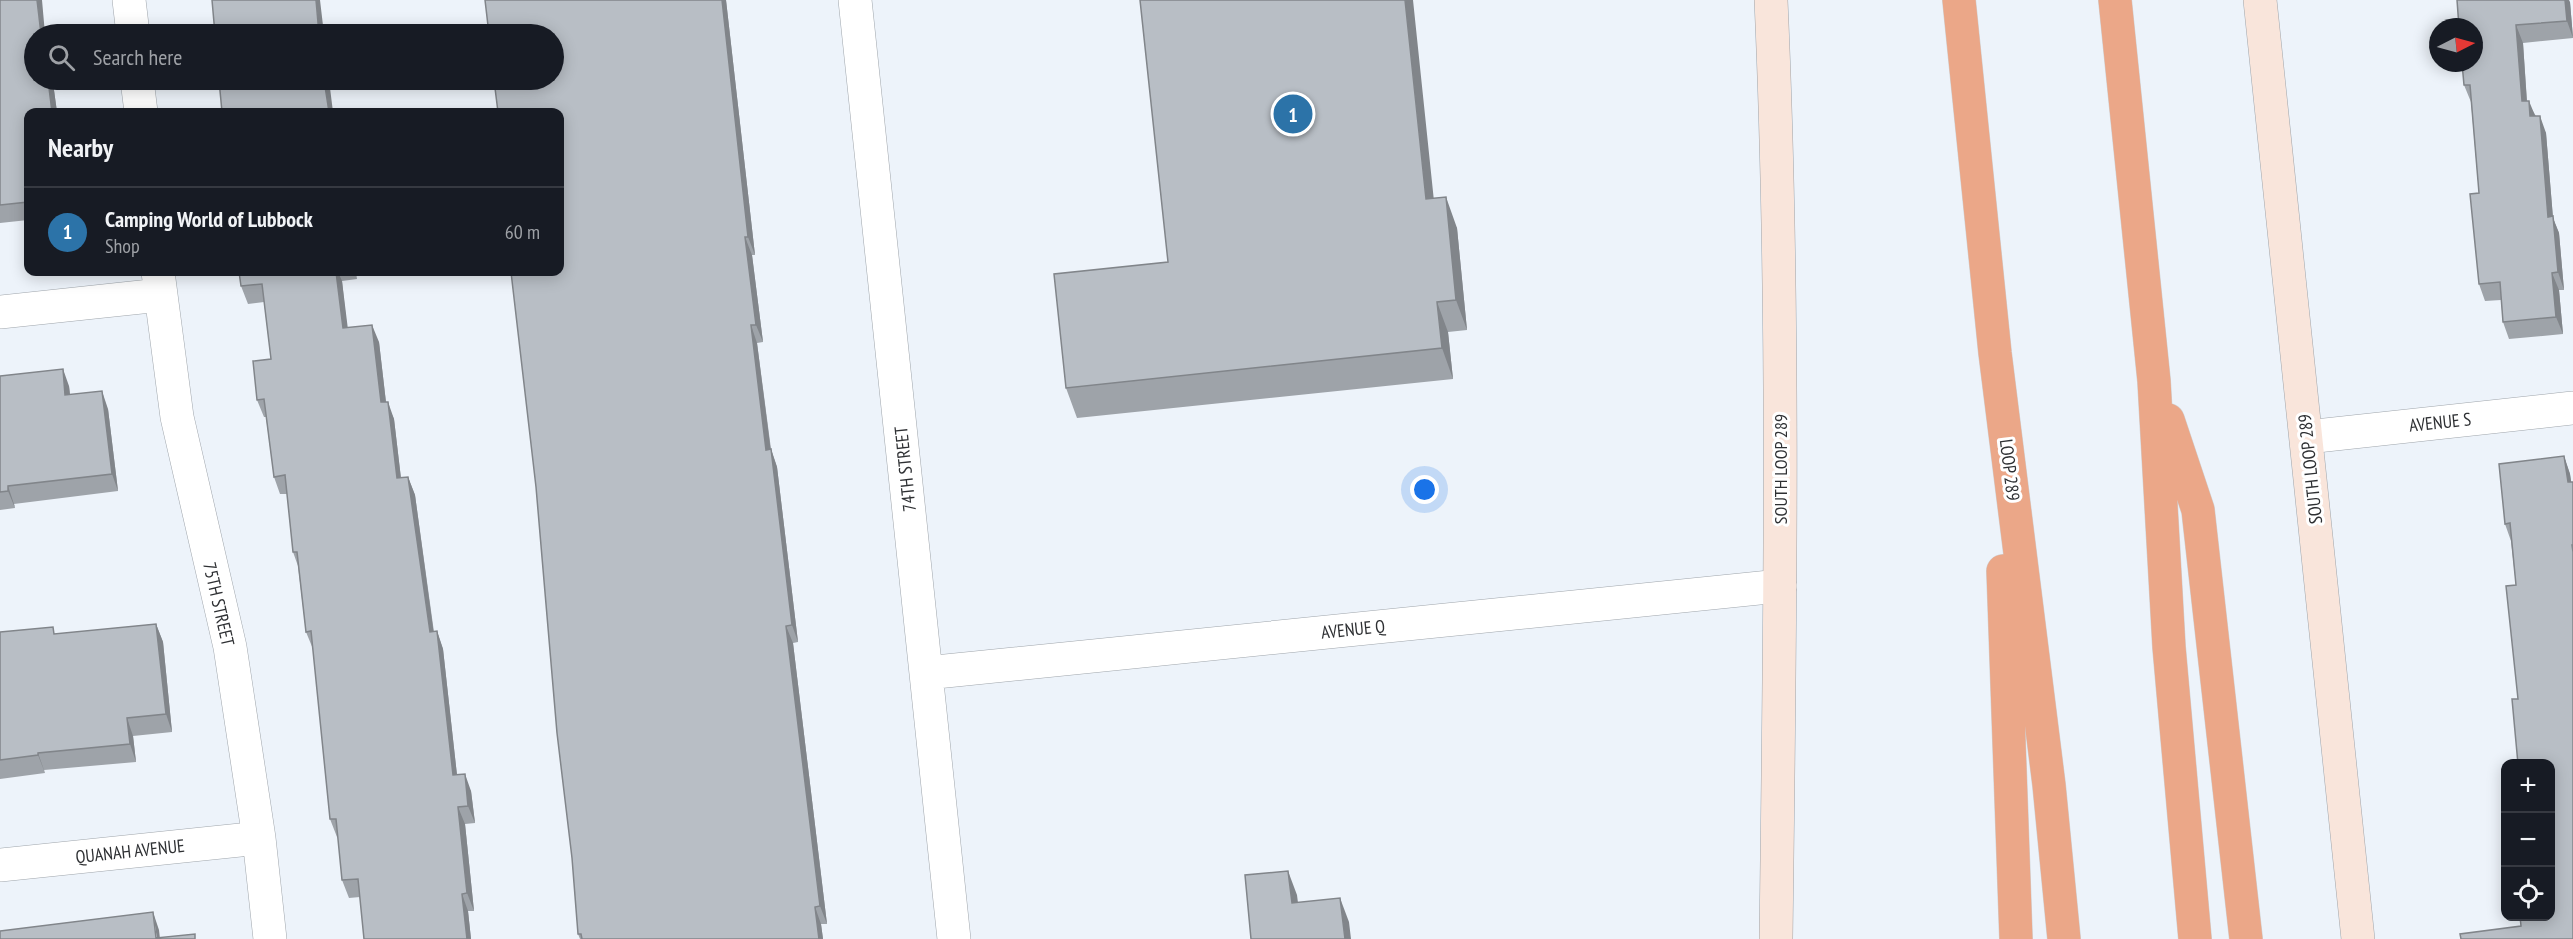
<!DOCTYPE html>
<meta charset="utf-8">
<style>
body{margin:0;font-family:"PT Sans Narrow",sans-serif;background:#242831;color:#f1f3f6}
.controls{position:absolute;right:18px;bottom:18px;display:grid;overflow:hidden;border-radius:12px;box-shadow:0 3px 15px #0003}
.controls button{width:54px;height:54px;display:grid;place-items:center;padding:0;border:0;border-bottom:2px solid #363941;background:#171b24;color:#f1f3f6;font:30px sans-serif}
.compass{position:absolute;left:2429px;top:18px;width:54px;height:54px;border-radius:50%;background:#171b24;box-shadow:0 3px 15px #0003;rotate:84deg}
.you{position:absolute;left:1425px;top:490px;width:21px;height:21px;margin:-15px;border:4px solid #fff;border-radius:50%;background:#1a73e8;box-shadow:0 0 0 9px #1a73e833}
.badge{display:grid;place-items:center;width:39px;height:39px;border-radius:50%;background:#2c73a8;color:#fff;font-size:20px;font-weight:700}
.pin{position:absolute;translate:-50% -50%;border:3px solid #fff;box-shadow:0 2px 6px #0006}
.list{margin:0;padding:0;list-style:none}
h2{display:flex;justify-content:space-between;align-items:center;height:78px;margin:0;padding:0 24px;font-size:26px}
h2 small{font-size:20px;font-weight:400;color:#9ea1a6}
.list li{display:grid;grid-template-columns:39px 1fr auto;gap:18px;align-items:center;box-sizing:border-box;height:90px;padding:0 24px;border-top:2px solid #363941}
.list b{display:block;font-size:22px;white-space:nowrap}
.list p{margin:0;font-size:20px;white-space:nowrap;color:#9ea1a6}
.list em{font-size:20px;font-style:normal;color:#9ea1a6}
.icon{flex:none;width:33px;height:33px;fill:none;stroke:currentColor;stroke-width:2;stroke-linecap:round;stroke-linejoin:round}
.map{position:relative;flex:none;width:2573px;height:939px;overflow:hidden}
.search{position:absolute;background:#171b24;box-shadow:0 3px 15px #0003;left:24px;top:24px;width:540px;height:66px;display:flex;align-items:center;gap:15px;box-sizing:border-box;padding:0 21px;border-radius:33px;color:#9ea1a6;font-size:22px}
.panel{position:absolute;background:#171b24;box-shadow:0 3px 15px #0003;left:24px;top:108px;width:540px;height:168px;border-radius:12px}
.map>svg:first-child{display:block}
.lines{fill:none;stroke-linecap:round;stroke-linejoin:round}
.minor-casing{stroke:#9fa5ab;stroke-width:34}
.secondary-casing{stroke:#9fa5ab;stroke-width:34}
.motorway-casing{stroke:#d1d1d2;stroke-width:34}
.minor{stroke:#fff;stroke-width:33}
.secondary{stroke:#f9e5db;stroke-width:33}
.motorway{stroke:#eba788;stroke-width:33}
.wall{fill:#9ea3a9}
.shaded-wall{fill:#81858a}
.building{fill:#b8bec5;stroke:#81858a;stroke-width:1.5}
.labels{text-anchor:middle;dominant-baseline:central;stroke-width:6;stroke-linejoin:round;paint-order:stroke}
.street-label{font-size:18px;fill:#2e3033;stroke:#fff}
</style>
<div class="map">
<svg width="2573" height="939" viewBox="0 0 2573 939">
<rect width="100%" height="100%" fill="#edf3fa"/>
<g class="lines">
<defs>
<path id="minor" d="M 129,0 L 133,34
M 855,0 L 954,939
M 137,80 L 141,112
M 158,272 L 177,417 L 230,647 L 259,838 L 270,939
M 0,312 L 160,295
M 2307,437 L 2573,408
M 926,673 L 1780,586
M 0,865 L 259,838"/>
<path id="secondary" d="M 1771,0 C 1785,313 1780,626 1776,939
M 2260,0 L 2358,939"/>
<path id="motorway" d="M 1959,0 L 1995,353 L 2049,785 L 2064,939
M 2115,0 L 2154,381 L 2169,647 L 2195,939
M 2168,420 L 2198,510 L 2246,939
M 2003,571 L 2016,939"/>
</defs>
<use href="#minor" class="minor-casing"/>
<use href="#secondary" class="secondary-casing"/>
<use href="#motorway" class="motorway-casing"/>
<use href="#minor" class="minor"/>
<use href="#secondary" class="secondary"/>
<use href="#motorway" class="motorway"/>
</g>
<path class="wall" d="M 0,0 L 34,34 L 53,83 L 57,112 L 28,112 L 28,220 L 0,223 Z
M 726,0 L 755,255 L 752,255 L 763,342 L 757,343 L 771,449 L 777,467 L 798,642 L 793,643 L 827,924 L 821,924 L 823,939 L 580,939 L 578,934 L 572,858 L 536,487 Z
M 2570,2 L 2573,38 L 2523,43 L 2527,101 L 2546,133 L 2553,218 L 2559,233 L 2564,290 L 2559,290 L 2563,334 L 2509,339 L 2503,322 L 2501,300 L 2485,301 L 2479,284 L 2479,193 L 2471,102 L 2464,85 L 2474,27 Z
M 1434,199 L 1457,228 L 1467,330 L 1448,332 L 1453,379 L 1077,418 L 1066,388 L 1168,262 Z
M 239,272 L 356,272 L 357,279 L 342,281 L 347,328 L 379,342 L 386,402 L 394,419 L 401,478 L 408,477 L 415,495 L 434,632 L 437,631 L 443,649 L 457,775 L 471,791 L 475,823 L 465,824 L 474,911 L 468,911 L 471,939 L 364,939 L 360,897 L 349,898 L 342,880 L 338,837 L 337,837 L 330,819 L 313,649 L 306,632 L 298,566 L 293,552 L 287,494 L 280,494 L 274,477 L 266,417 L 264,417 L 257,400 L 271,359 L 264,302 L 248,304 L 241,286 Z
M 0,376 L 69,386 L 70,395 L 108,409 L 118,491 L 14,504 L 15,508 L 0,510 Z
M 2564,456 L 2570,474 L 2571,482 L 2573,482 L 2573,939 L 2521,926 L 2550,916 L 2518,699 L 2516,585 L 2511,541 L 2505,524 Z
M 156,624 L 163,642 L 172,732 L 133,736 L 136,762 L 44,770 L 45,773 L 0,779 L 0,632 L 56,634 Z"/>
<path class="shaded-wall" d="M 37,0 L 42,0 L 45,34 L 41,34 Z
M 316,0 L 320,0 L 324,34 L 319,34 Z
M 722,0 L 726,0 L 755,255 L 748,237 Z
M 1405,0 L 1413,0 L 1437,230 L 1426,199 Z
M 2565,0 L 2569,0 L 2570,2 L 2573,38 L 2567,21 Z
M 2516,25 L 2523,43 L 2528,119 L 2522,101 Z
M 48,80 L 52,80 L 53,83 L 57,112 L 52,112 Z
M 324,80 L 329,80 L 333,112 L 329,112 Z
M 2529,101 L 2536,118 L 2530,116 Z
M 2540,116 L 2546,133 L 2553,218 L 2559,233 L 2564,290 L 2558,272 L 2548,217 Z
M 1446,197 L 1457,228 L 1467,330 L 1456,300 Z
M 745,237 L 752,255 L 763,342 L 756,325 Z
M 336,272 L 338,272 L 342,281 L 350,346 L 343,328 Z
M 2552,273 L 2559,290 L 2563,334 L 2556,317 Z
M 1437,302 L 1448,332 L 1453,379 L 1442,348 Z
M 372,325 L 379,342 L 388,420 L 381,402 Z
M 751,325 L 757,343 L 773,468 L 766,450 Z
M 63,369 L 69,386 L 72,413 L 65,395 Z
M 102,391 L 108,409 L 118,491 L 112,474 Z
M 388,402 L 394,419 L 403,496 L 397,478 Z
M 771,449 L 777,467 L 798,642 L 792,625 Z
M 2564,456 L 2570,474 L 2573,494 L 2568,482 Z
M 408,477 L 415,495 L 436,650 L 430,632 Z
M 8,486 L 14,504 L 15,508 L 8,491 Z
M 156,624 L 163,642 L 172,732 L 166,714 Z
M 786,626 L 793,643 L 827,924 L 820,906 Z
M 437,631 L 443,649 L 459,793 L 453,775 Z
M 127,718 L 133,736 L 136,762 L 130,744 Z
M 38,753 L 44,770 L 45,773 L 38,755 Z
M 465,774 L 471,791 L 475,823 L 468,806 Z
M 458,807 L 465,824 L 474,911 L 467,893 Z
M 1288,871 L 1297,895 L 1301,927 L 1292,903 Z
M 462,894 L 468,911 L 471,939 L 467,939 Z
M 1340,898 L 1349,922 L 1351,939 L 1345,939 Z
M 815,907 L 821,924 L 823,939 L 819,939 Z
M 153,912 L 159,930 L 160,939 L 157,939 Z"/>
<path class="building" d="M 0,0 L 37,0 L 41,34 L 34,34 L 34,80 L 48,80 L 52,112 L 28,112 L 28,202 L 0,205 Z
M 212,0 L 316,0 L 319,34 L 215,34 Z
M 485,0 L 722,0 L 748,237 L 745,237 L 756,325 L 751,325 L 766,450 L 771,449 L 792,625 L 786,626 L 820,906 L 815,907 L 819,939 L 582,939 L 581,934 L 578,934 L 572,858 L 557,733 L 536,487 L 511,272 L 560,272 L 560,112 L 498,112 L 494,80 L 554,80 L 554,34 L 489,34 Z
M 1140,0 L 1405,0 L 1426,199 L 1446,197 L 1456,300 L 1437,302 L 1442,348 L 1066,388 L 1054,274 L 1168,262 Z
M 2457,0 L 2565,0 L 2567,21 L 2516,25 L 2522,101 L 2529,101 L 2530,116 L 2540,116 L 2548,217 L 2553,216 L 2558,272 L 2552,273 L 2556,317 L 2503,322 L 2500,282 L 2479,284 L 2470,194 L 2479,193 L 2470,85 L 2464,85 L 2462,63 L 2474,63 L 2474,27 L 2459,27 Z
M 219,80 L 324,80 L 329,112 L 222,112 Z
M 239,272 L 336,272 L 343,328 L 372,325 L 381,402 L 388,402 L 397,478 L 408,477 L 430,632 L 437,631 L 453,775 L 465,774 L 468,806 L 458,807 L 467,893 L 462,894 L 467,939 L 364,939 L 358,879 L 342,880 L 336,819 L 330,819 L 311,631 L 306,632 L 297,552 L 293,552 L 285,475 L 274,477 L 264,399 L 257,400 L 253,361 L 271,359 L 262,284 L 241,286 Z
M 63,369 L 65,395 L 102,391 L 112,474 L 8,486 L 8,491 L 0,492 L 0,376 Z
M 2564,456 L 2568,482 L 2573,482 L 2573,545 L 2572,545 L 2573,552 L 2573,939 L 2461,939 L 2460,934 L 2521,926 L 2520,916 L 2550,916 L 2550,764 L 2518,764 L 2512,699 L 2518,699 L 2506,586 L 2516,585 L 2510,523 L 2505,524 L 2499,464 Z
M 156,624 L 166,714 L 127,718 L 130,744 L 38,753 L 38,755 L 0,760 L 0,632 L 53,627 L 54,634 Z
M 1288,871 L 1292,903 L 1340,898 L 1345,939 L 1251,939 L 1245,875 Z
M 153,912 L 156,938 L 195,934 L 195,939 L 0,939 L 0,931 Z"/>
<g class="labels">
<g class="street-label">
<text transform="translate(2440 422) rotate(-6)">AVENUE S</text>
<text transform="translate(905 469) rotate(-96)">74TH STREET</text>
<text transform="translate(1780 469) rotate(-90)">SOUTH LOOP 289</text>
<text transform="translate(2310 469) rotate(-96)">SOUTH LOOP 289</text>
<text transform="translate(2010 470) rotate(83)">LOOP 289</text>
<text transform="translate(219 604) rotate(77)">75TH STREET</text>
<text transform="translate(1353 629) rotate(-6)">AVENUE Q</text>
<text transform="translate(130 851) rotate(-6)">QUANAH AVENUE</text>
</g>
</g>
</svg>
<div class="controls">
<button>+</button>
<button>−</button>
<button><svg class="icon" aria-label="locate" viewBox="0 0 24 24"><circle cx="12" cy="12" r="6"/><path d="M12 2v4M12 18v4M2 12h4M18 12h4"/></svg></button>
</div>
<svg class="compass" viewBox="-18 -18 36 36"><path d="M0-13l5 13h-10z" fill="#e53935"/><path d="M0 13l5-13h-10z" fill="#9ea1a6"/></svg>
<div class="you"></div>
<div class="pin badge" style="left:1293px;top:114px">1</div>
<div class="search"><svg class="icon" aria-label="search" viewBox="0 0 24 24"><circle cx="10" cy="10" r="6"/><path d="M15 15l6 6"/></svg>Search here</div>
<section class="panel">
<h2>Nearby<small></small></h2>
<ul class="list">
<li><span class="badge">1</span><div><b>Camping World of Lubbock</b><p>Shop</p></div><em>60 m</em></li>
</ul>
</section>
</div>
